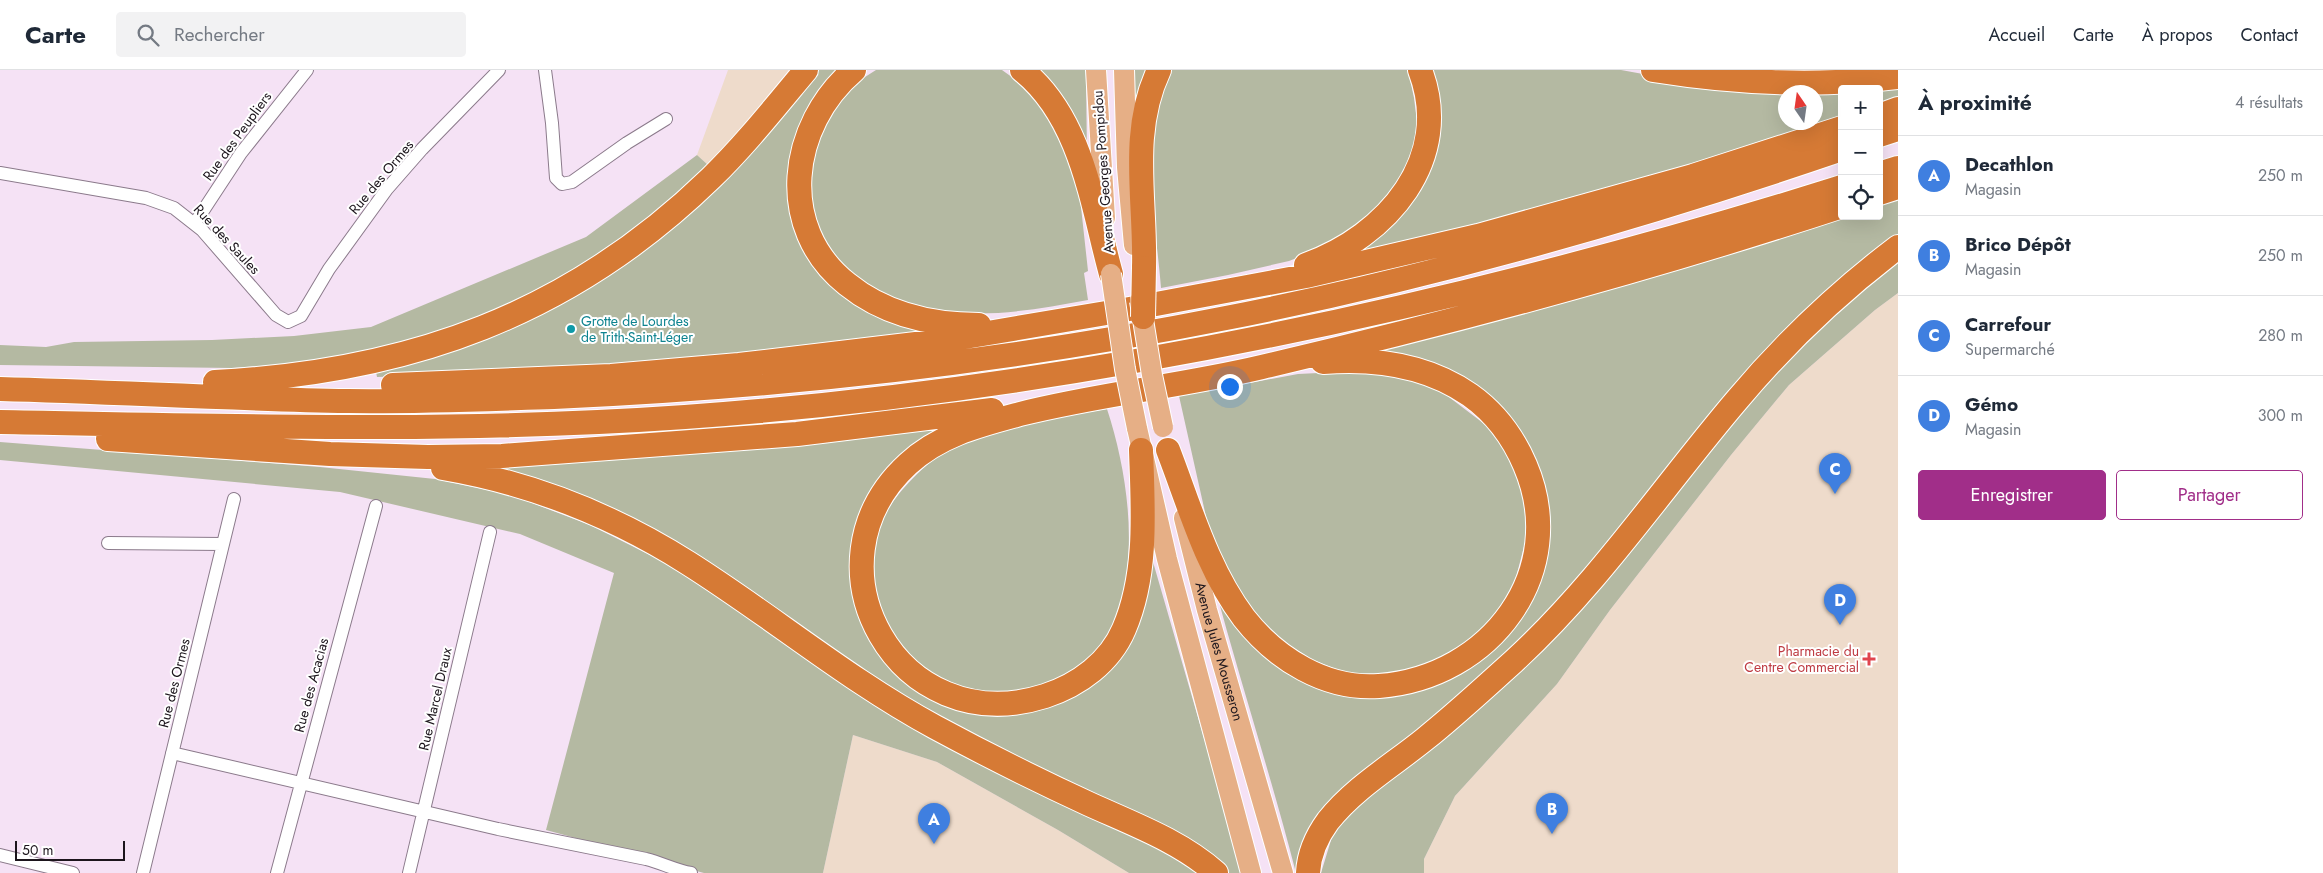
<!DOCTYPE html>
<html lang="fr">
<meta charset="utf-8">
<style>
body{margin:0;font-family:Jost,sans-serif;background:#f2f2f3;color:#1f2937}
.controls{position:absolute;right:15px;top:15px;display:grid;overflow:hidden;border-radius:5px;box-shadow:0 5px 20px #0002}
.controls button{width:45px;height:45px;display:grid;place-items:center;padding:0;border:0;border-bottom:1px solid #e0e1e3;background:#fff;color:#1f2937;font:25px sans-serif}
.compass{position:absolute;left:1778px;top:15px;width:45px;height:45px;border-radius:50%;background:#fff;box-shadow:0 5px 20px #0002;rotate:347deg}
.scale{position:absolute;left:15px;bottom:12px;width:110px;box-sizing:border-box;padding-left:5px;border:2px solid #1c151c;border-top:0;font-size:14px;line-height:18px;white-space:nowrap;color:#1c151c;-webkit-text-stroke:4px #fff;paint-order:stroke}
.you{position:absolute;left:1229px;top:316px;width:18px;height:18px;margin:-12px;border:4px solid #fff;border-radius:50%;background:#1a73e8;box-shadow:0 0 0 8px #1a73e833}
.badge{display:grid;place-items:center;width:32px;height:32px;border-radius:50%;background:#a12e89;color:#fff;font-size:16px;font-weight:700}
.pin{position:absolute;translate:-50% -41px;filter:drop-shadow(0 1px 2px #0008)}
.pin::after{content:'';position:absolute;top:26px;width:18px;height:15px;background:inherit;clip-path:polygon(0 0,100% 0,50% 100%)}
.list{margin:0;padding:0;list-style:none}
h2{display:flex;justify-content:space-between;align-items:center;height:65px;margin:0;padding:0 20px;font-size:21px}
h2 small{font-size:16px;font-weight:400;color:#747a83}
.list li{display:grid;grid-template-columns:32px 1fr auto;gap:15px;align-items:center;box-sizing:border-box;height:80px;padding:0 20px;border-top:1px solid #e0e1e3}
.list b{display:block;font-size:19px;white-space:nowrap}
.list p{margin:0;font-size:16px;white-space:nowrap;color:#747a83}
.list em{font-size:16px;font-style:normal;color:#747a83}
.actions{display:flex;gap:10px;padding:15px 20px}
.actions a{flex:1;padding:11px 0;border:1px solid #a12e89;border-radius:5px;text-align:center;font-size:18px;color:#a12e89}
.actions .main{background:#a12e89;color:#fff}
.icon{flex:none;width:28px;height:28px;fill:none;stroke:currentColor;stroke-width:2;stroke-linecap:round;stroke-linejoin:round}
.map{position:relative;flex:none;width:1898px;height:803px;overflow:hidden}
header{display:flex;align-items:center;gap:30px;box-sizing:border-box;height:70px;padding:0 25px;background:#fff;border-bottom:1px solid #e0e1e3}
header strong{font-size:24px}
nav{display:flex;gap:28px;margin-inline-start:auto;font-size:18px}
.search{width:350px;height:45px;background:#f2f2f3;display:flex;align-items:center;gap:12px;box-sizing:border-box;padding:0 18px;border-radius:5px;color:#747a83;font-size:19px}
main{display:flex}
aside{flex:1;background:#fff}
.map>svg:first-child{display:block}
.commercial{fill:#eedbcb}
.green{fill:#b4b9a2;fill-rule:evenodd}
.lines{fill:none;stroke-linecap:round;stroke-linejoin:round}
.street-casing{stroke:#8b7a8b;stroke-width:14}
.primary-casing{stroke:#fff;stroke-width:22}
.highway-casing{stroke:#fff;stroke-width:26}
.street{stroke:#fff;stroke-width:12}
.primary{stroke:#e6af86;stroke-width:20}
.highway{stroke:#d67a35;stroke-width:24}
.primary-bridge-casing{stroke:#fff;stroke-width:22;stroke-linecap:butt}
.highway-bridge-casing{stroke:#fff;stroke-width:26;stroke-linecap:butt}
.primary-bridge{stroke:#e6af86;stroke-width:20}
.highway-bridge{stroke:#d67a35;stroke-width:24}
.culture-dot{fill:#0f9aa8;stroke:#fff;stroke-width:2}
.health-dot{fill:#e0444e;stroke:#fff;stroke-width:2}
.labels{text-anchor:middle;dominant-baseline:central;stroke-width:4;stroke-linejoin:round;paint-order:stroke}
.street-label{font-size:14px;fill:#1c151c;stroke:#fff}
.culture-label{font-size:14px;fill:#0d838f;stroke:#fff;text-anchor:start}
.health-label{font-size:14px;fill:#be3a42;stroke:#fff;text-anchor:end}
</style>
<header>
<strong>Carte</strong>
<div class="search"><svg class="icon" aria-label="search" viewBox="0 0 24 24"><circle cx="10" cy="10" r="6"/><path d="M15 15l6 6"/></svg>Rechercher</div>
<nav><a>Accueil</a><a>Carte</a><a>À propos</a><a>Contact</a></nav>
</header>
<main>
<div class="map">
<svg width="1898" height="803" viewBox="0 0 1898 803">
<rect width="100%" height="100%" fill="#f5e2f5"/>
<path class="commercial" d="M 728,0 L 789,0 L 744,56 L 708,95 L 697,85 Z
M 1898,223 L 1898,803 L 1424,803 L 1424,789 L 1455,726 L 1557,614 L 1610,540 L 1731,385 L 1789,315 L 1875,240 Z
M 853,665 L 937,692 L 1058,760 L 1129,803 L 823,803 Z"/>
<path class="green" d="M 816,0 L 842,0 L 819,19 L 803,56 L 816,187 L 942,261 L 609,299 L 377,307 L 375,297 L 568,229 Z
M 876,0 L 1002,0 L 1027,18 L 1048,47 L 1069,91 L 1080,128 L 1088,201 L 1084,203 L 1088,230 C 1024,242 965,252 901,232 C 853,217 808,167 808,114 C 808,104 813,92 816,81 C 818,71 819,57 824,48 C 836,27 856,12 876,0 Z
M 1032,0 L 1086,0 L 1087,91 Z
M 1132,0 L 1151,0 L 1141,32 L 1134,32 Z
M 1171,0 L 1408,0 L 1414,28 L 1418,60 L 1406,100 L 1392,126 L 1359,156 L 1322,178 L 1289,191 L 1228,205 L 1161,218 C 1156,154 1137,57 1171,0 Z
M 1426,0 L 1621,0 L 1654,6 L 1898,13 L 1898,30 L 1879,36 L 1879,19 L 1842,19 L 1842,49 L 1654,106 L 1362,186 L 1356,182 L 1411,128 ZM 1786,22 L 1816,22 L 1816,52 L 1786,52 Z
M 697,85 L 708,95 L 625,169 L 559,212 L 457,258 L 391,275 L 304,293 L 232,298 L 0,295 L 0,275 L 46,277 L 74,272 L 212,270 L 294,266 L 371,257 L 586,167 Z
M 1898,127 L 1898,172 L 1507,589 L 1354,716 L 1296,803 C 1271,706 1240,611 1214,514 L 1333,616 L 1473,590 L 1541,482 L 1505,347 L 1369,280 L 1842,146 L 1879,146 L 1879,133 Z
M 1898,192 L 1898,223 L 1875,240 L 1789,315 L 1731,385 L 1610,540 L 1557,614 L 1455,726 L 1424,789 L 1424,803 L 1321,803 L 1335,757 L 1365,726 L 1493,622 L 1591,529 L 1676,422 L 1782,295 L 1858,223 Z
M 1359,301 L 1401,307 L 1441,321 L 1491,359 L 1510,384 L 1523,421 L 1527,465 L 1512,523 L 1492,554 L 1460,581 L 1405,602 L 1380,606 L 1346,603 L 1313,590 L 1273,565 L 1241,525 L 1224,497 L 1207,451 L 1179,326 L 1298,304 Z
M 1107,339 C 1130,409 1143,507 1104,574 C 1091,596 1064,610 1040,616 C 1030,619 1020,623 1010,624 C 1002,626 955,617 946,613 C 918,603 880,556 877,527 C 875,513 870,494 872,479 C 874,461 887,439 898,425 C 915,404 944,377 970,368 C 1014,353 1061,347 1107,339 Z
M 942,356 L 944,361 L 890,398 L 863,545 L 948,634 L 1077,622 L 1151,485 L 1243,803 L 1226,803 L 972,672 L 786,553 L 495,401 L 493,396 L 709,383 L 815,373 Z
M 0,372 L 320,397 L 435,409 L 511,425 L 590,455 L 664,492 L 1184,789 L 1202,803 L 1129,803 L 1058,760 L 937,692 L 853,665 L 823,803 L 704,803 L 546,760 L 614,503 L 520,464 L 340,422 L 0,390 Z"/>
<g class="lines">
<defs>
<path id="street" d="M 545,0 L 552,53 L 556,108 L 562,114 L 572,112 L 627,73 L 666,49
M 0,103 L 146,128 L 174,138 L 202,160 L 276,245 L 288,252 L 301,246 L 329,199 L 387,119 L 422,79 L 499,0
M 195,153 L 241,83 L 307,0
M 108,473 L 223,474
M 172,683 L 498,759 L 646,789 C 662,793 675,800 691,803
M 0,785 L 73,803
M 143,803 L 234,429
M 277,803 L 376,436
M 409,803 L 490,462"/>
<g id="primary">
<path d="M 1096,0 L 1105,148"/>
<path d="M 1124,0 L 1127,97 L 1134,175"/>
<path d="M 1137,358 L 1167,489 L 1251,803"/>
<path id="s1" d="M 1184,448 L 1207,540 L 1283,803"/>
</g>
<path id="highway" d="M 854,0 C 789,55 776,158 847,214 C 884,244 932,255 979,255
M 1022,0 C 1082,48 1092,135 1111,204
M 1653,0 C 1734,13 1817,17 1898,7
M 1879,46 L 1898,39
M 1879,65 L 1898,59
M 1879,104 L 1898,98
M 1879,123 L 1898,117
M 1306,195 C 1387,166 1454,89 1420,0
M 1144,198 C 1146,131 1129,63 1159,0
M 215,312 C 409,302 570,245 711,108 C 745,75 775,37 806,0
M 393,315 L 611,306 L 739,295 L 941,271 L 1124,240 L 1306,206 L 1478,166 L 1693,106 L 1842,58
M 0,319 C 116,322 232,329 348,331 C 416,332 486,329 554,327 C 779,317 1005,292 1226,248 C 1435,207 1640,148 1842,79
M 0,352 C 228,356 457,363 685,347 C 1079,319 1465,235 1842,117
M 108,369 L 330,384 L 428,387 L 502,386 L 797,364 L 992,340
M 1141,380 C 1143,439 1148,503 1124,559 C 1110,592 1079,615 1045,626 C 898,673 799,494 908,394 C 939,365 979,355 1020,344 C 1099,324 1182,316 1262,297 C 1458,251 1651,199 1842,136
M 1168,380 C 1190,437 1207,499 1244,548 C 1276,589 1326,620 1379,616 C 1490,608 1571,502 1525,395 C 1513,367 1494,342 1470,325 C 1427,295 1374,288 1323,292
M 443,398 C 530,413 614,446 688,493 C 772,546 848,610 935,657 C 985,684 1037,710 1089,734 C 1133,754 1180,771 1216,803
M 1308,803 C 1309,784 1317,766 1328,751 C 1354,718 1393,695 1425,669 C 1455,645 1484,618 1513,592 C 1598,514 1663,417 1737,330 C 1784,274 1840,221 1898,177"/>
</defs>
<use href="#street" class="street-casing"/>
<use href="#primary" class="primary-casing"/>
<use href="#highway" class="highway-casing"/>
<use href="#street" class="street"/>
<use href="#primary" class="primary"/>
<use href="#highway" class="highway"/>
<defs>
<path id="primary-bridge" d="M 1111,204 L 1125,299 L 1137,358
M 1140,231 L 1152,305 L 1163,357"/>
<path id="highway-bridge" d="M 1143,247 L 1144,198"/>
</defs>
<use href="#primary-bridge" class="primary-bridge-casing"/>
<use href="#highway-bridge" class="highway-bridge-casing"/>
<use href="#primary-bridge" class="primary-bridge"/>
<use href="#highway-bridge" class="highway-bridge"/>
</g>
<circle class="culture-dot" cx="571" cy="259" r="5"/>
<path class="health-dot" d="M1866.5 581.5h5v5h5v5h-5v5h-5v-5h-5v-5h5z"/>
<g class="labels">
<g class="street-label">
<text transform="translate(237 66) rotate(-54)">Rue des Peupliers</text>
<text transform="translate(1103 102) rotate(-94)">Avenue Georges Pompidou</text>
<text transform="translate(381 107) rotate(-50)">Rue des Ormes</text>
<text transform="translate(227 169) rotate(47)">Rue des Saules</text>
<text stroke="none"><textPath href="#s1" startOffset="138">Avenue Jules Mousseron</textPath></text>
<text transform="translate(174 613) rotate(-76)">Rue des Ormes</text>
<text transform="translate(311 615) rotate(-75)">Rue des Acacias</text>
<text transform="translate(435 629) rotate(-77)">Rue Marcel Draux</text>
</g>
<g class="culture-label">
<text x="581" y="251">Grotte de Lourdes<tspan x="581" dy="16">de Trith-Saint-Léger</tspan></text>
</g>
<g class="health-label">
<text x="1859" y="581">Pharmacie du<tspan x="1859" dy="16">Centre Commercial</tspan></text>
</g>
</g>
</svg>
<div class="controls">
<button>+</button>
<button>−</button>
<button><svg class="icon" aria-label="locate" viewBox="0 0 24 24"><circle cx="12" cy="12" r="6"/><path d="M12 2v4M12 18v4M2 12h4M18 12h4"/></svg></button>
</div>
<svg class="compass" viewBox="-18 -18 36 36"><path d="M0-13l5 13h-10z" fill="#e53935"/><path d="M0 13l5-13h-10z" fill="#747a83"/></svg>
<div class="scale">50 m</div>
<div class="you"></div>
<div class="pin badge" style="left:934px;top:774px;background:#3f7fe0">A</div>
<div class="pin badge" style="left:1552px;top:764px;background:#3f7fe0">B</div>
<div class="pin badge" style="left:1835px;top:424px;background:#3f7fe0">C</div>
<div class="pin badge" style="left:1840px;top:555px;background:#3f7fe0">D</div>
</div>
<aside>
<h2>À proximité<small>4 résultats</small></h2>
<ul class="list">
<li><span class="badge" style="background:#3f7fe0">A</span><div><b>Decathlon</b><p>Magasin</p></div><em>250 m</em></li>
<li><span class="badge" style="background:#3f7fe0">B</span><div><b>Brico Dépôt</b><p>Magasin</p></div><em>250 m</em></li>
<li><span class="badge" style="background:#3f7fe0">C</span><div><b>Carrefour</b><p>Supermarché</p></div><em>280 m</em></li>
<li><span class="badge" style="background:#3f7fe0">D</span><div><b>Gémo</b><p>Magasin</p></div><em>300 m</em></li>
</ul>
<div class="actions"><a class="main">Enregistrer</a><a>Partager</a></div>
</aside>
</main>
